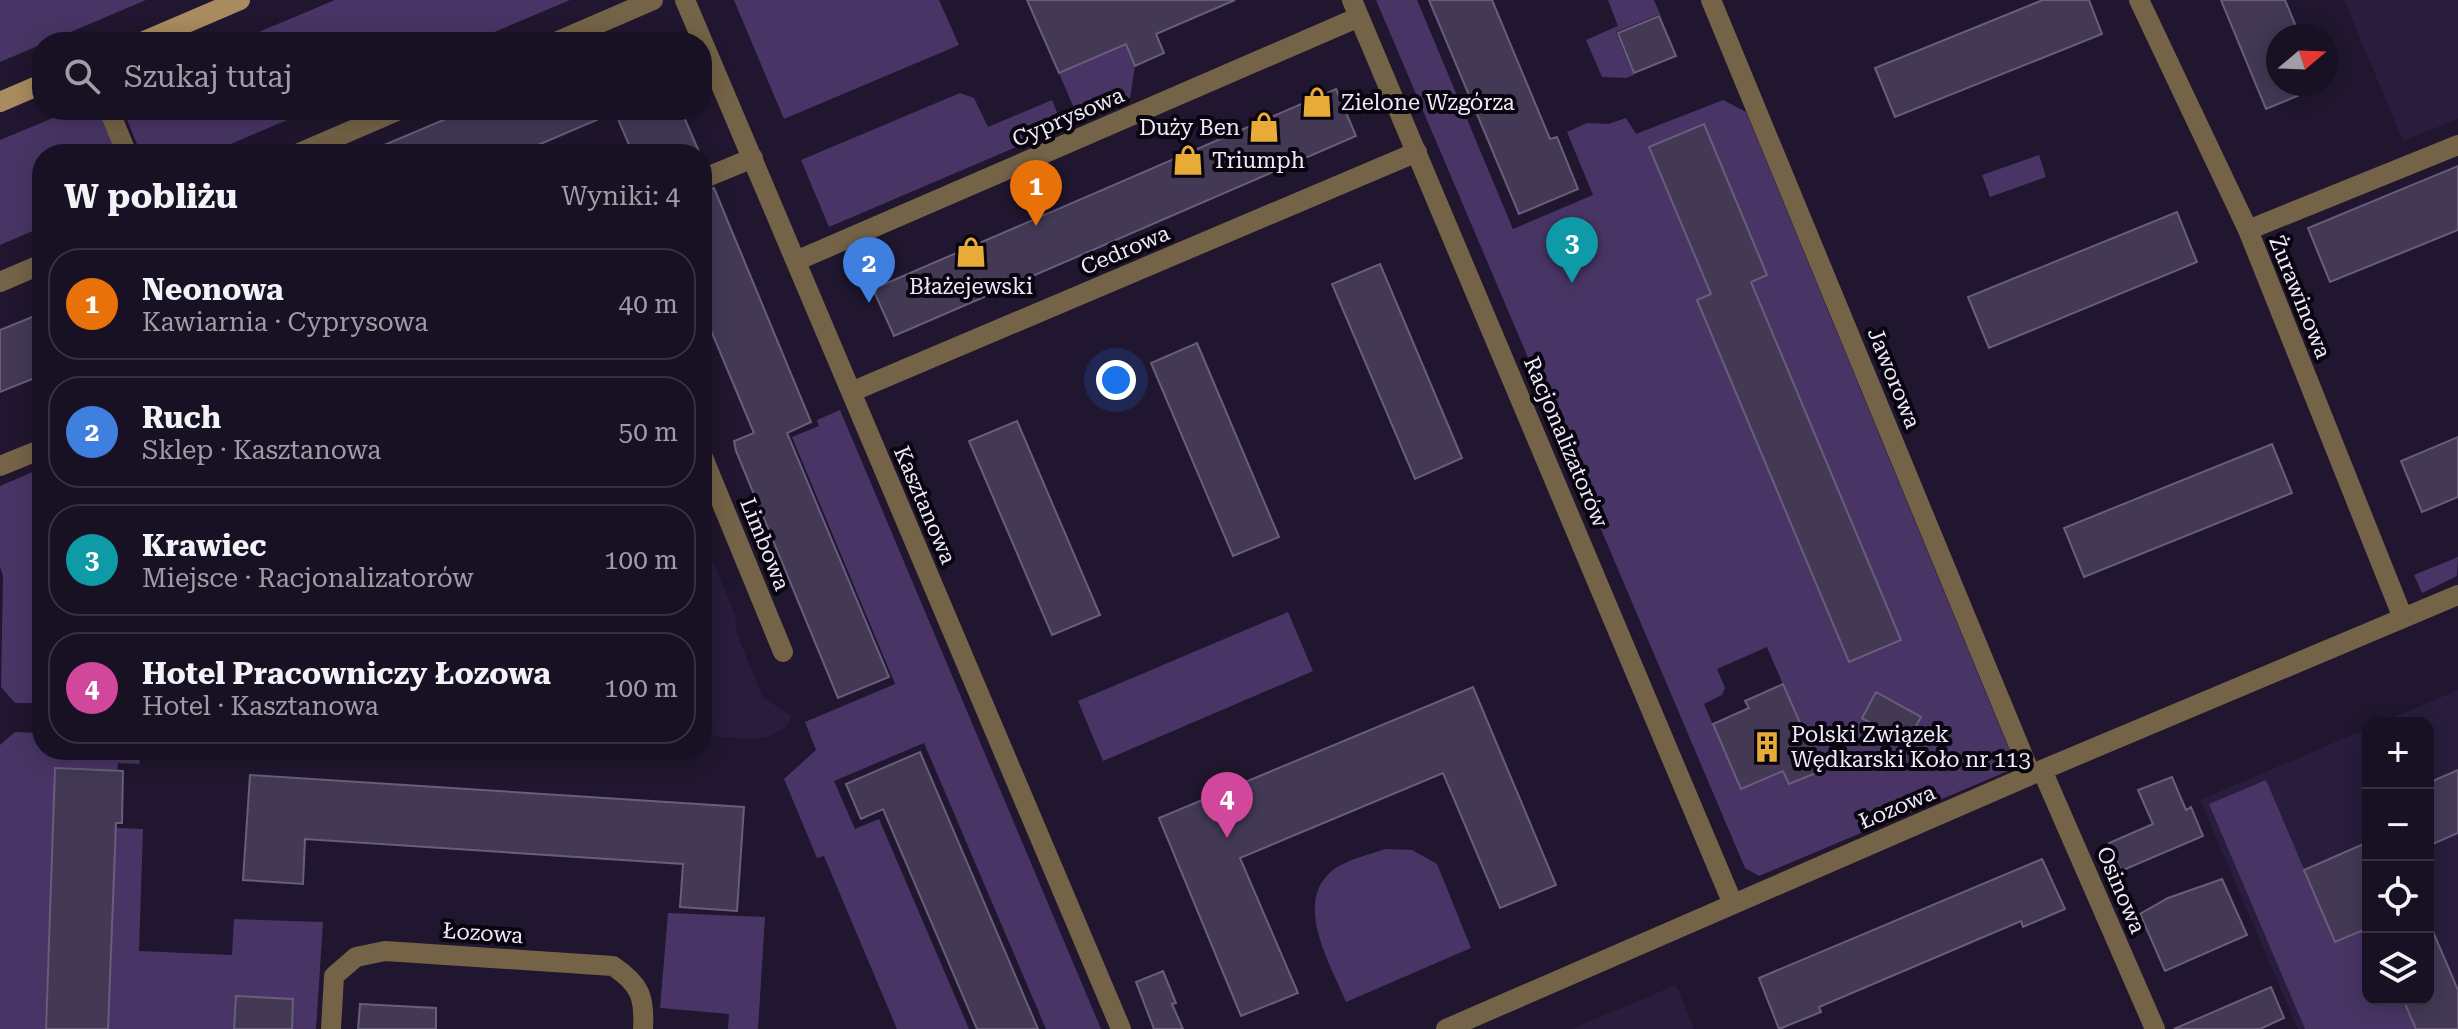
<!DOCTYPE html>
<html lang="pl">
<meta charset="utf-8">
<style>
body{margin:0;font-family:"Roboto Serif",serif;background:#21192b;color:#f1f3f6}
.controls{position:absolute;right:24px;bottom:24px;display:grid;overflow:hidden;border-radius:16px;box-shadow:0 4px 20px #0003}
.controls button{width:72px;height:72px;display:grid;place-items:center;padding:0;border:0;border-bottom:2px solid #363041;background:#181023;color:#f1f3f6;font:40px sans-serif}
.compass{position:absolute;left:2266px;top:24px;width:72px;height:72px;border-radius:50%;background:#181023;box-shadow:0 4px 20px #0003;rotate:71deg}
.you{position:absolute;left:1116px;top:380px;width:28px;height:28px;margin:-20px;border:6px solid #fff;border-radius:50%;background:#1a73e8;box-shadow:0 0 0 12px #1a73e833}
.badge{display:grid;place-items:center;width:52px;height:52px;border-radius:50%;background:#d93025;color:#fff;font-size:26px;font-weight:700}
.pin{position:absolute;translate:-50% -66px;filter:drop-shadow(0 2px 4px #0008)}
.pin::after{content:'';position:absolute;top:42px;width:28px;height:24px;background:inherit;clip-path:polygon(0 0,100% 0,50% 100%)}
.list{margin:0;padding:0;list-style:none}
h2{display:flex;justify-content:space-between;align-items:center;height:104px;margin:0;padding:0 32px;font-size:34px}
h2 small{font-size:26px;font-weight:400;color:#9f9da6}
.list li{display:grid;grid-template-columns:52px 1fr auto;gap:24px;align-items:center;box-sizing:border-box;height:112px;margin:0 16px 16px;padding:0 16px;border:2px solid #363041;border-radius:32px}
.list b{display:block;font-size:30px;white-space:nowrap}
.list p{margin:0;font-size:26px;white-space:nowrap;color:#9f9da6}
.list em{font-size:26px;font-style:normal;color:#9f9da6}
.icon{flex:none;width:44px;height:44px;fill:none;stroke:currentColor;stroke-width:2;stroke-linecap:round;stroke-linejoin:round}
.map{position:relative;flex:none;width:2458px;height:1029px;overflow:hidden}
.search{position:absolute;background:#181023;box-shadow:0 4px 20px #0003;left:32px;top:32px;width:680px;height:88px;display:flex;align-items:center;gap:20px;box-sizing:border-box;padding:0 28px;border-radius:32px;color:#9f9da6;font-size:30px}
.panel{position:absolute;background:#181023;box-shadow:0 4px 20px #0003;left:32px;top:144px;width:680px;height:616px;border-radius:32px}
.map>svg:first-child{display:block}
.built{fill:#281d3c}
.green{fill:#483565;fill-rule:evenodd}
.building{fill:#433955;stroke:#685e7c;stroke-width:2}
.lines{fill:none;stroke-linecap:round;stroke-linejoin:round}
.street{stroke:#746347;stroke-width:20}
.secondary{stroke:#a88b5e;stroke-width:20}
.labels{text-anchor:middle;dominant-baseline:central;stroke-width:8;stroke-linejoin:round;paint-order:stroke}
.poi-label{font-size:22px;fill:#efeafb;stroke:#08050e;text-anchor:start}
.street-label{font-size:22px;fill:#efeafb;stroke:#08050e}
</style>
<div class="map">
<svg width="2458" height="1029" viewBox="0 0 2458 1029">
<rect width="100%" height="100%" fill="#20162f"/>
<path class="built" d="M 2344,0 L 2458,0 L 2458,119 L 2403,141 Z
M 702,535 L 735,615 L 737,634 L 763,698 L 792,716 L 786,727 L 771,736 L 750,739 L 702,735 Z
M 2458,690 L 2458,1029 L 2298,1029 L 2200,800 L 2368,728 L 2368,999 L 2428,999 L 2428,723 L 2380,723 Z
M 1676,985 L 1694,1029 L 1571,1029 Z"/>
<path class="green" d="M 0,0 L 146,0 L 0,62 Z
M 335,0 L 570,0 L 471,42 L 235,42 Z
M 734,0 L 939,0 L 959,45 L 784,119 Z
M 1376,0 L 1417,0 L 1513,229 L 1593,195 L 1567,132 L 1587,123 L 1608,124 L 1626,118 L 1636,134 L 1723,100 L 1746,112 L 2011,754 L 2008,771 L 1759,876 L 1745,868 ZM 1767,647 L 1820,771 L 1783,771 L 1741,789 L 1704,704 L 1722,695 L 1725,688 L 1717,669 Z
M 1608,0 L 1654,0 L 1660,14 L 1616,32 L 1634,75 L 1626,78 L 1602,77 L 1586,40 L 1618,26 Z
M 1126,44 L 1135,66 L 1130,98 L 1079,120 L 1059,73 Z
M 960,93 L 974,98 L 988,127 L 1052,100 L 1063,127 L 829,227 L 801,160 Z
M 72,110 L 99,110 L 117,154 L 42,154 L 42,227 L 0,245 L 0,140 Z
M 123,110 L 311,110 L 207,154 L 141,154 Z
M 2039,155 L 2046,177 L 1990,197 L 1982,175 Z
M 840,410 L 1101,1029 L 1046,1029 L 924,743 L 834,781 L 855,829 L 879,819 L 969,1029 L 897,1029 L 824,856 L 817,858 L 784,779 L 816,750 L 805,722 L 895,684 L 792,437 L 819,426 L 817,420 Z
M 42,468 L 42,703 L 15,703 L 1,687 L 3,576 L 0,567 L 0,486 Z
M 2458,557 L 2457,576 L 2422,593 L 2414,575 Z
M 1288,612 L 1313,671 L 1103,761 L 1078,701 Z
M 15,732 L 42,733 L 42,750 L 138,750 L 140,764 L 118,763 L 117,771 L 55,769 L 45,1029 L 0,1029 L 0,745 Z
M 2266,780 L 2335,942 L 2368,928 L 2368,999 L 2403,999 L 2416,1029 L 2305,1029 L 2209,804 Z
M 116,828 L 143,829 L 139,951 L 232,955 L 234,919 L 323,922 L 316,1029 L 292,1029 L 293,999 L 236,996 L 234,1029 L 108,1029 Z
M 1385,849 L 1412,850 L 1437,864 L 1471,948 L 1346,1002 C 1331,965 1292,902 1333,870 C 1343,861 1371,854 1385,849 Z
M 668,913 L 765,917 L 758,1029 L 728,1029 L 729,1014 L 660,1008 Z"/>
<path class="building" d="M 1027,0 L 1235,0 L 1156,34 L 1164,53 L 1135,66 L 1126,44 L 1059,73 Z
M 1429,0 L 1492,0 L 1550,139 L 1557,137 L 1578,189 L 1519,214 Z
M 2043,0 L 2089,0 L 2102,34 L 1895,117 L 1875,68 Z
M 2221,0 L 2285,0 L 2300,36 L 2278,36 L 2278,84 L 2321,86 L 2266,109 Z
M 1659,16 L 1676,56 L 1634,73 L 1618,33 Z
M 1336,89 L 1356,136 L 894,336 L 873,289 Z
M 467,110 L 681,110 L 700,154 L 633,154 L 615,112 L 517,154 L 363,154 Z
M 1704,124 L 1767,275 L 1751,282 L 1901,640 L 1849,662 L 1697,300 L 1711,294 L 1649,147 Z
M 2458,166 L 2458,230 L 2330,282 L 2308,228 Z
M 714,188 L 811,422 L 787,433 L 889,677 L 838,698 L 736,451 L 734,441 L 754,433 L 702,309 L 702,192 Z
M 2177,212 L 2197,262 L 1989,348 L 1968,297 Z
M 1380,264 L 1462,458 L 1415,479 L 1332,284 Z
M 42,313 L 42,375 L 0,392 L 0,330 Z
M 1197,343 L 1279,537 L 1233,556 L 1151,363 Z
M 1017,421 L 1100,615 L 1052,635 L 969,441 Z
M 2458,437 L 2458,497 L 2422,512 L 2401,461 Z
M 2272,444 L 2292,493 L 2084,577 L 2064,528 Z
M 1783,684 L 1821,771 L 1789,784 L 1783,771 L 1741,789 L 1713,724 L 1749,708 L 1745,701 Z
M 1473,687 L 1556,885 L 1500,908 L 1443,773 L 1240,858 L 1298,993 L 1241,1016 L 1159,818 Z
M 1876,692 L 1921,717 L 1907,743 L 1862,718 Z
M 920,752 L 1038,1029 L 977,1029 L 883,809 L 861,819 L 846,784 Z
M 55,768 L 123,771 L 122,823 L 116,823 L 108,1029 L 46,1029 Z
M 2458,770 L 2458,833 L 2428,846 L 2428,783 Z
M 250,775 L 744,807 L 737,911 L 680,907 L 683,864 L 305,839 L 303,884 L 243,880 Z
M 2172,777 L 2186,810 L 2191,807 L 2203,836 L 2121,871 L 2109,843 L 2153,824 L 2138,790 Z
M 2368,842 L 2368,928 L 2335,942 L 2304,870 Z
M 2042,859 L 2065,909 L 2023,927 L 2021,921 L 1960,947 L 1819,1007 L 1821,1012 L 1779,1029 L 1759,978 Z
M 2222,879 L 2247,935 L 2165,971 L 2140,914 L 2168,898 Z
M 2428,920 L 2458,990 L 2458,1029 L 2416,1029 L 2403,999 L 2428,999 Z
M 1163,971 L 1176,1003 L 1172,1004 L 1183,1029 L 1154,1029 L 1136,982 Z
M 2271,987 L 2284,1018 L 2260,1029 L 2174,1029 Z
M 236,996 L 293,999 L 292,1029 L 234,1029 Z
M 360,1004 L 436,1008 L 436,1029 L 358,1029 Z"/>
<g class="lines">
<path class="street" d="M 685,0 L 1121,1029
M 1352,0 L 1733,904
M 1711,0 L 2031,775
M 2139,0 L 2248,230 L 2403,618
M 556,42 L 653,0
M 109,110 L 127,154
M 297,154 L 399,110
M 702,179 L 753,158
M 2248,230 L 2458,145
M 796,261 L 1359,17
M 0,282 L 42,264
M 851,392 L 1417,152
M 702,455 L 783,652
M 0,466 L 42,449
M 2042,770 L 2155,1029
M 331,1029 L 334,976 L 356,957 L 385,951 L 613,966 C 640,984 645,997 643,1029
M 1446,1029 L 2042,770 L 2458,595"/>
<path class="secondary" d="M 142,42 L 240,0
M 0,102 L 42,84"/>
</g>
<defs>
<symbol id="shop-bare" viewBox="-9 -9 18 18"><path d="M-5-2.5h2.3a2.7 3.5 0 0 1 5.4 0H5L5.5 6h-11ZM-1.5-2.5h3a1.5 2.3 0 0 0-3 0Z" fill="#e8ab37" stroke="#08050e" stroke-width="2.5" paint-order="stroke"/></symbol>
<symbol id="building-bare" viewBox="-9 -9 18 18"><path d="M-4-6H4V6H1V3H-1V6H-4ZM-2.5-4.3h1.7v1.8h-1.7ZM.8-4.3h1.7v1.8H.8ZM-2.5-1h1.7V.8h-1.7ZM.8-1h1.7V.8H.8Z" fill="#e8ab37" stroke="#08050e" stroke-width="2.5" paint-order="stroke"/></symbol>
</defs>
<g fill-rule="evenodd">
<use href="#shop-bare" x="1295" y="80" width="44" height="44"/>
<use href="#shop-bare" x="1242" y="105" width="44" height="44"/>
<use href="#shop-bare" x="1166" y="138" width="44" height="44"/>
<use href="#shop-bare" x="949" y="230" width="44" height="44"/>
<use href="#building-bare" x="1745" y="725" width="44" height="44"/>
</g>
<g class="labels">
<g class="poi-label">
<text x="1341" y="102">Zielone Wzgórza</text>
<text x="1240" y="127" text-anchor="end">Duży Ben</text>
<text x="1212" y="160">Triumph</text>
<text x="971" y="286" text-anchor="middle">Błażejewski</text>
<text x="1791" y="734">Polski Związek<tspan x="1791" dy="25">Wędkarski Koło nr 113</tspan></text>
</g>
<g class="street-label">
<text transform="translate(1068 117) rotate(-23)">Cyprysowa</text>
<text transform="translate(1125 250) rotate(-23)">Cedrowa</text>
<text transform="translate(2300 297) rotate(68)">Żurawinowa</text>
<text transform="translate(1894 378) rotate(68)">Jaworowa</text>
<text transform="translate(1566 442) rotate(67)">Racjonalizatorów</text>
<text transform="translate(925 505) rotate(67)">Kasztanowa</text>
<text transform="translate(765 544) rotate(68)">Limbowa</text>
<text transform="translate(1897 807) rotate(-23)">Łozowa</text>
<text transform="translate(2121 890) rotate(67)">Osinowa</text>
<text transform="translate(483 933) rotate(4)">Łozowa</text>
</g>
</g>
</svg>
<div class="controls">
<button>+</button>
<button>−</button>
<button><svg class="icon" aria-label="locate" viewBox="0 0 24 24"><circle cx="12" cy="12" r="6"/><path d="M12 2v4M12 18v4M2 12h4M18 12h4"/></svg></button>
<button><svg class="icon" aria-label="layers" viewBox="0 0 24 24"><path d="M12 4l9 5-9 5-9-5zM3 14l9 5 9-5"/></svg></button>
</div>
<svg class="compass" viewBox="-18 -18 36 36"><path d="M0-13l5 13h-10z" fill="#e53935"/><path d="M0 13l5-13h-10z" fill="#9f9da6"/></svg>
<div class="you"></div>
<div class="pin badge" style="left:1036px;top:226px;background:#e8710a">1</div>
<div class="pin badge" style="left:869px;top:303px;background:#3f7fe0">2</div>
<div class="pin badge" style="left:1572px;top:283px;background:#0f9aa8">3</div>
<div class="pin badge" style="left:1227px;top:838px;background:#d1479c">4</div>
<div class="search"><svg class="icon" aria-label="search" viewBox="0 0 24 24"><circle cx="10" cy="10" r="6"/><path d="M15 15l6 6"/></svg>Szukaj tutaj</div>
<section class="panel">
<h2>W pobliżu<small>Wyniki: 4</small></h2>
<ul class="list">
<li><span class="badge" style="background:#e8710a">1</span><div><b>Neonowa</b><p>Kawiarnia · Cyprysowa</p></div><em>40 m</em></li>
<li><span class="badge" style="background:#3f7fe0">2</span><div><b>Ruch</b><p>Sklep · Kasztanowa</p></div><em>50 m</em></li>
<li><span class="badge" style="background:#0f9aa8">3</span><div><b>Krawiec</b><p>Miejsce · Racjonalizatorów</p></div><em>100 m</em></li>
<li><span class="badge" style="background:#d1479c">4</span><div><b>Hotel Pracowniczy Łozowa</b><p>Hotel · Kasztanowa</p></div><em>100 m</em></li>
</ul>
</section>
</div>
